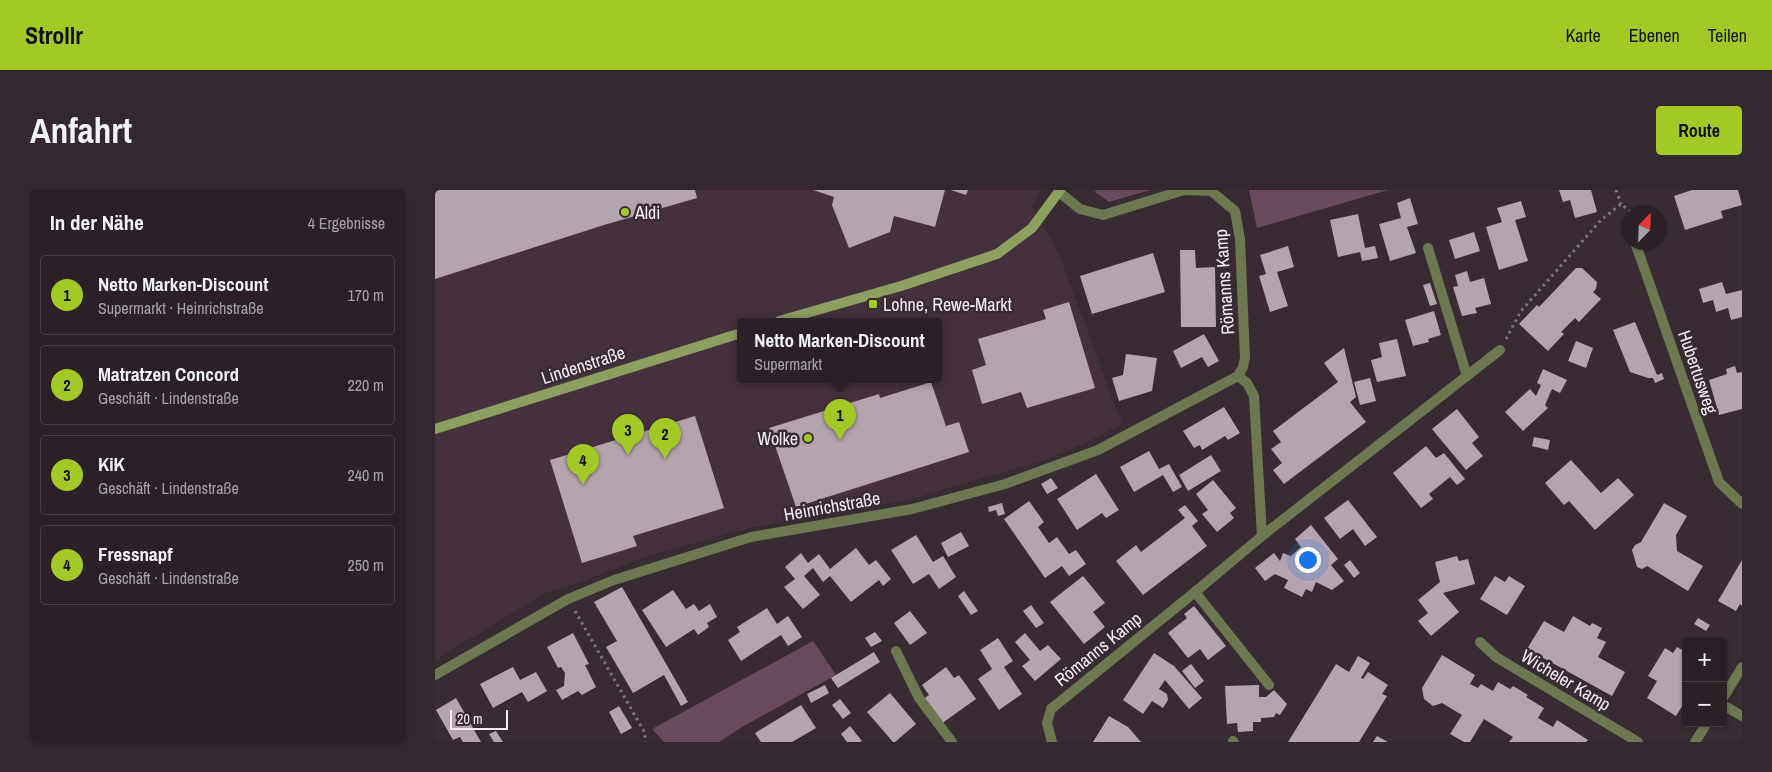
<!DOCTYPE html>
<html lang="de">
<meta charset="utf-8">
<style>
body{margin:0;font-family:"Archivo Narrow",sans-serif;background:#33282f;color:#f1f3f6}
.controls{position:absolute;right:15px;bottom:15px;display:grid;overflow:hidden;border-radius:5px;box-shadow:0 1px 4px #0004}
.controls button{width:45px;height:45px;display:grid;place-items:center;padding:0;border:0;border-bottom:1px solid #473e44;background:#2b2027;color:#f1f3f6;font:25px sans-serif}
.compass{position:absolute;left:1187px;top:15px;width:45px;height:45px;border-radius:50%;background:#2b2027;box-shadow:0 1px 4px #0004;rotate:23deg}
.scale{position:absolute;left:15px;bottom:12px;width:58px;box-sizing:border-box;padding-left:5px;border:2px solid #f5ebf1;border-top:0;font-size:14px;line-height:18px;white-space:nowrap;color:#f5ebf1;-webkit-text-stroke:4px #392b34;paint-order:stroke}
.you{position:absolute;left:872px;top:369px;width:18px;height:18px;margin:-12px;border:4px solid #fff;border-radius:50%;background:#1a73e8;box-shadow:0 0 0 8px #1a73e833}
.badge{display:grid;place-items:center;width:32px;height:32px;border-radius:50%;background:#a3c926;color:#111;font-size:16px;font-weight:700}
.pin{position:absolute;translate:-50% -41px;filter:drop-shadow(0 1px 2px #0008)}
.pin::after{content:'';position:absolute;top:26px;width:18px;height:15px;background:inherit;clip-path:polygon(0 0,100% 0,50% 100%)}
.popup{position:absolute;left:302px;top:128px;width:205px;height:65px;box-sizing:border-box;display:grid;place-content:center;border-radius:5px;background:#2b2027;filter:drop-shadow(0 1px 4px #0005);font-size:16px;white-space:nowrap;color:#a6a3a7}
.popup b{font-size:19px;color:#f1f3f6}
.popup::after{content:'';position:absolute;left:50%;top:100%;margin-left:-10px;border:10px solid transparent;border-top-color:#2b2027}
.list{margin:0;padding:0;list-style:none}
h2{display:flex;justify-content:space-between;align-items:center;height:65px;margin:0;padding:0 20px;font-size:21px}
h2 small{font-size:16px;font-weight:400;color:#a6a3a7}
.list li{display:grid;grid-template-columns:32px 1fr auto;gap:15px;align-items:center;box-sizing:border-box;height:80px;margin:0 10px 10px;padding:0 10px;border:1px solid #473e44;border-radius:5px}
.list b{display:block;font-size:19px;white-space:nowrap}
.list p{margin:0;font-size:16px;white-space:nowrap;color:#a6a3a7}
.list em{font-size:16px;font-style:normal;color:#a6a3a7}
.map{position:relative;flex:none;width:1307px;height:552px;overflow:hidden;border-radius:5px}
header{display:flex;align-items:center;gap:30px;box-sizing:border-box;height:70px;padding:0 25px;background:#a3c926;color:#111}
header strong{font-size:24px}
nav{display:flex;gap:28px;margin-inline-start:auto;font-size:18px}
.intro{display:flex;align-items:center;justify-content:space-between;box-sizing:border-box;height:120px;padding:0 30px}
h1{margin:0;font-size:35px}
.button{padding:12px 22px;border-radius:5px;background:#a3c926;color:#111;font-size:18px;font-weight:700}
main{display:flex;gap:30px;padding:0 30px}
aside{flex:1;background:#2b2027;border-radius:5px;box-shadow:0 1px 4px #0004}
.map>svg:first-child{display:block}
.built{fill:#45313e;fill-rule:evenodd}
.green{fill:#6b495f}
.building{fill:#b5a3ae}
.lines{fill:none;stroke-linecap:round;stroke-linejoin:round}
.path{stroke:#82767e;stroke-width:3;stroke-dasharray:2.5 4;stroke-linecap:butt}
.lane{stroke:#6b7850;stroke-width:10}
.street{stroke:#6b7850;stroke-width:10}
.secondary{stroke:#8ca060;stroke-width:10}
.poi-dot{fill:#a3c926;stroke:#392b34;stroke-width:2}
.labels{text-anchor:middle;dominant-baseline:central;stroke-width:5;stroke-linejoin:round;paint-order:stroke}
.poi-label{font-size:18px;fill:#f5ebf1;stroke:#392b34;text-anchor:start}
.street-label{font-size:18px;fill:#f5ebf1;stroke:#392b34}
</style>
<header>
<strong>Strollr</strong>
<nav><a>Karte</a><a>Ebenen</a><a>Teilen</a></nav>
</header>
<div class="intro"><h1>Anfahrt</h1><a class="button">Route</a></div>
<main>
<aside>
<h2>In der Nähe<small>4 Ergebnisse</small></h2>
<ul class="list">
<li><span class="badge">1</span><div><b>Netto Marken-Discount</b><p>Supermarkt · Heinrichstraße</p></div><em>170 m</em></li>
<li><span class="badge">2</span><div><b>Matratzen Concord</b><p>Geschäft · Lindenstraße</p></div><em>220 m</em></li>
<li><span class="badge">3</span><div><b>KiK</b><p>Geschäft · Lindenstraße</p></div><em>240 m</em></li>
<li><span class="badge">4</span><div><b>Fressnapf</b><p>Geschäft · Lindenstraße</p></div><em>250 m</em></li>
</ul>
</aside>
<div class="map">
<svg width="1307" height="552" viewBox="0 0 1307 552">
<rect width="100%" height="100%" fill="#392b34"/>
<path class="built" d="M 0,0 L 605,0 L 597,18 L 624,64 L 687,234 L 648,254 L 606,271 L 476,309 L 314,338 L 209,367 L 146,392 L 110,403 L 0,470 ZM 306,131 L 504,131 L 504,189 L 306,189 Z"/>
<path class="green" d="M 661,0 L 715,0 L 674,12 L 660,2 Z
M 814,0 L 953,0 L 822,38 Z
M 378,451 L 401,485 L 307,537 L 284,552 L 229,552 L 217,539 Z"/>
<path class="building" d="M 0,0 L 260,0 L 262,8 L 169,35 L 0,89 Z
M 378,0 L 510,0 L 500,37 L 459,26 L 455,42 L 414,58 L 397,15 L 399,7 Z
M 516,0 L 533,0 L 531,5 Z
M 1124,0 L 1156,0 L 1162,22 L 1140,28 L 1135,10 L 1128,12 Z
M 1257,0 L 1303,0 L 1307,15 L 1286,21 L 1288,28 L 1250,40 L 1239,6 Z
M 975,8 L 983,34 L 972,37 L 981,63 L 955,71 L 944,34 L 966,28 L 962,13 Z
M 1086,11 L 1091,27 L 1080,30 L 1093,71 L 1064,80 L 1051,37 L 1067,32 L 1062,18 Z
M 923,24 L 930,58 L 940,56 L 943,68 L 927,71 L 925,62 L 903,67 L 895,30 Z
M 1039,42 L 1045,61 L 1020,69 L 1014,50 Z
M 853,56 L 859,77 L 842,82 L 853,116 L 835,122 L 824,86 L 831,84 L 825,65 Z
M 745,60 L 760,60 L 761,78 L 780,77 L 781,137 L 746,137 Z
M 718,63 L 730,102 L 657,124 L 645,86 Z
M 1141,78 L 1147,78 L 1162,92 L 1161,99 L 1158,102 L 1166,109 L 1144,132 L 1140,128 L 1126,142 L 1129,144 L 1113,161 L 1084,134 L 1102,115 L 1104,117 Z
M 1032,81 L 1035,92 L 1049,88 L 1056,114 L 1040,118 L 1042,123 L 1027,126 L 1018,97 L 1023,96 L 1020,85 Z
M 1287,92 L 1291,104 L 1307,100 L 1307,127 L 1296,130 L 1293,118 L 1281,122 L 1278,110 L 1268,113 L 1264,99 Z
M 995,93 L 1002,114 L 995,116 L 988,95 Z
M 634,112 L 660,198 L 592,218 L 586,202 L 547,214 L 537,180 L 551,175 L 543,149 L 611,129 L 608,120 Z
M 999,121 L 1006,145 L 993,149 L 994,152 L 978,156 L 970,130 Z
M 1200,132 L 1222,185 L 1227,183 L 1229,189 L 1220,193 L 1218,188 L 1213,188 L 1195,182 L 1178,140 Z
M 769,144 L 784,171 L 773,177 L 767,167 L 746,178 L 738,161 Z
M 962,149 L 971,186 L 942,192 L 936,170 L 947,167 L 944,153 Z
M 1141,151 L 1158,158 L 1151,178 L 1133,171 Z
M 909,158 L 921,207 L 915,212 L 931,232 L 849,294 L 838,280 L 847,273 L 836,259 L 846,252 L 838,241 L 903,192 L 889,173 Z
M 691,164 L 722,168 L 717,201 L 684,211 L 677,188 L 688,185 Z
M 1300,176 L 1302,183 L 1307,182 L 1307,219 L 1284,225 L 1274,190 L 1292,184 L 1291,179 Z
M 1108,179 L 1132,190 L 1125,203 L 1117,199 L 1110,215 L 1113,218 L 1088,241 L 1070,222 L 1095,199 L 1101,206 L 1106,195 L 1102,193 Z
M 935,188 L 941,211 L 925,215 L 919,192 Z
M 496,192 L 511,236 L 524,232 L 534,262 L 361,317 L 334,238 L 444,204 L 445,208 Z
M 789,217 L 805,243 L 793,250 L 790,246 L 767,260 L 765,255 L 759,258 L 748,241 Z
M 1022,219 L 1044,247 L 1037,253 L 1048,266 L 1031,280 L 997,239 Z
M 260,226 L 289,318 L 198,346 L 202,356 L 147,373 L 115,270 Z
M 1099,247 L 1115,250 L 1113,260 L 1097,256 Z
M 991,256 L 1001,268 L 1009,263 L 1030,289 L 1022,295 L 1015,287 L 994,304 L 998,309 L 986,318 L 958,283 Z
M 714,261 L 724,279 L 734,274 L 747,297 L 738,302 L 728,285 L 699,302 L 685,277 Z
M 776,265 L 786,281 L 753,301 L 744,285 Z
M 1136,270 L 1166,303 L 1183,288 L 1199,305 L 1160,340 L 1134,311 L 1129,315 L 1110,293 Z
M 661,284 L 684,320 L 671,328 L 667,323 L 642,340 L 622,309 Z
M 616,288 L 623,298 L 612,304 L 606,294 Z
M 778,290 L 801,318 L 795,323 L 799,328 L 782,342 L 767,324 L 773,320 L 761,304 Z
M 913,310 L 942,347 L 930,356 L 918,339 L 905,349 L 889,328 Z
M 594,311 L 609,332 L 603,337 L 614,353 L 622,347 L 634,364 L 641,360 L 651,374 L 634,386 L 627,376 L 610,388 L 569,329 Z
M 567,313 L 570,324 L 563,326 L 561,320 L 554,322 L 553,317 Z
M 1229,313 L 1252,326 L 1241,345 L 1242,361 L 1268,376 L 1253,401 L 1212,376 L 1207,379 L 1202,377 L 1197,360 L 1200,355 L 1206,352 Z
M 750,315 L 763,331 L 757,336 L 772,356 L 708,405 L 681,371 L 701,355 L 706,362 L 750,328 L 743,320 Z
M 876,335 L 903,369 L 896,375 L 909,391 L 897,400 L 881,392 L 877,402 L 871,399 L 867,407 L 849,398 L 853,390 L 840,384 L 830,391 L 820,378 L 839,363 L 845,371 L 848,363 L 856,366 L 866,357 L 860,349 Z
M 526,342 L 534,356 L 513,367 L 506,353 Z
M 481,345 L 498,372 L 508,366 L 521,387 L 504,399 L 494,384 L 478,394 L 456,360 Z
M 421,358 L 434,375 L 441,370 L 456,389 L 448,396 L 444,390 L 416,412 L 395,386 L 388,392 L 378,378 L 369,386 L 385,405 L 368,419 L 349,397 L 360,389 L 350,377 L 366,363 L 373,373 L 384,364 L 395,379 Z
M 1022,366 L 1024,371 L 1033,369 L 1040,394 L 1008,403 L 1024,422 L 996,446 L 983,431 L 993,423 L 983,410 L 1005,392 L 1000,372 Z
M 915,370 L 925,383 L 919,388 L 909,375 Z
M 1307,370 L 1307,416 L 1305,414 L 1301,421 L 1283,411 Z
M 648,386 L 670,413 L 658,422 L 670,437 L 649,454 L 615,412 Z
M 1060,386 L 1070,392 L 1074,386 L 1090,396 L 1072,425 L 1045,409 Z
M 187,397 L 253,512 L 246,516 L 229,485 L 198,503 L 171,457 L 182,451 L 159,412 Z
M 238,400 L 251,419 L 259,414 L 264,421 L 275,414 L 282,427 L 272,433 L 274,437 L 263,445 L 259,439 L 231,457 L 207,420 Z
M 529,401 L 543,421 L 536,425 L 523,406 Z
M 596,415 L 609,433 L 601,438 L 588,421 Z
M 759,416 L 791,456 L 773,470 L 765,459 L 753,468 L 733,443 L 752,428 L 749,424 Z
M 332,418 L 342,434 L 353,426 L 367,447 L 353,456 L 346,445 L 306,471 L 293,450 L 305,442 L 302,437 Z
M 475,421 L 492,443 L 475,455 L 459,433 Z
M 1138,426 L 1155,436 L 1157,433 L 1167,438 L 1162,448 L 1171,452 L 1163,467 L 1190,482 L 1177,506 L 1092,459 L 1109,431 L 1129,442 Z
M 1263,428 L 1275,435 L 1271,441 L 1259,434 Z
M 440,442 L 447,451 L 436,457 L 430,448 Z
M 138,443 L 154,474 L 150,475 L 161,497 L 147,505 L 143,501 L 127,510 L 121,500 L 129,496 L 130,483 L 126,477 L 123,478 L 112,457 Z
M 590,443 L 605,461 L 613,455 L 626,469 L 600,491 L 587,476 L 595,470 L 580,452 Z
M 563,448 L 578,471 L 569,477 L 587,504 L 564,520 L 543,489 L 557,479 L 545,460 Z
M 1242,457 L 1251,462 L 1251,510 L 1241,526 L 1212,508 L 1222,491 L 1213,486 L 1230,458 L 1238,463 Z
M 439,462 L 445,472 L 403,498 L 396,488 Z
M 719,463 L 739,476 L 767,508 L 754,519 L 730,490 L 724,499 L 732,504 L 733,510 L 728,518 L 717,511 L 708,524 L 688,510 Z
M 1007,465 L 1040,485 L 1035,494 L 1043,498 L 1046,494 L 1058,501 L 1063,492 L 1075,499 L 1078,496 L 1093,505 L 1091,507 L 1109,518 L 1103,528 L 1118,537 L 1122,530 L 1153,550 L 1151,552 L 1074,552 L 1078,547 L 1049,529 L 1035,552 L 1029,552 L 1015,544 L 1027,525 L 1007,513 L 998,516 L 989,509 L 987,498 Z
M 923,466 L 935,473 L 926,488 L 928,489 L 933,482 L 953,495 L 947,504 L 952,506 L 924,552 L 853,552 L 901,474 L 914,482 Z
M 756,474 L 769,491 L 760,498 L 747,481 Z
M 78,477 L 85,490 L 101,482 L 112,501 L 93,512 L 87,502 L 58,518 L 45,494 Z
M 511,477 L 519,488 L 524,485 L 541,509 L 506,534 L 488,509 L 494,505 L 487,495 Z
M 390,495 L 394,503 L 376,513 L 372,504 Z
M 824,495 L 824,507 L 831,507 L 839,500 L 852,514 L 845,525 L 841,523 L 839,527 L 826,528 L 826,532 L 818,532 L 818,541 L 803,542 L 802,533 L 792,534 L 790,496 Z
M 455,503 L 481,534 L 460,552 L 458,552 L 432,522 Z
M 21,508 L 46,552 L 28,552 L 25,547 L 18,550 L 1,520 Z
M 405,509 L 416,523 L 408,529 L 397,515 Z
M 366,515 L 381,538 L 357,552 L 326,552 L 320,543 Z
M 184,516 L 197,538 L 186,544 L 174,522 Z
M 674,526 L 693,537 L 706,552 L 658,552 Z
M 415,536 L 427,551 L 425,552 L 412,552 L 406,544 Z
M 61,541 L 68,552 L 59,552 L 54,544 Z
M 942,546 L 953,552 L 938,552 Z"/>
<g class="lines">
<path class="path" d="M 1181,0 L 1186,14
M 1071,149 L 1086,121 L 1166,30 L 1186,14 L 1196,22
M 140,421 L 210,543 L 210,552"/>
<path class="lane" d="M 993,58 L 1032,186
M 760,402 L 834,495
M 461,461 L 484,508 L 517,552
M 798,551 L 799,552"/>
<path class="street" d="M 1202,52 L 1201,55 L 1284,292 L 1307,314
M 827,346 L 1065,160
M 1045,452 L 1061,467 L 1203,552
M 0,485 L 133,409 L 179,390 L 316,347 L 477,319 L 570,294 L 663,260 L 803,186
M 1288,508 L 1307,477
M 1288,515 L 1307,526
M 617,552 L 612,533 L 616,519 L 760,402 L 827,346 L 819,206 L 812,193 L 803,186 L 808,177 L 810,168 L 805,49 L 800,21 L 776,1 L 749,0 L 668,25 L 645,19 L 624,2
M 1260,552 L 1272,533"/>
<path class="secondary" d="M 344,131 L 466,96 L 562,64 L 597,38 L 625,0
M 0,239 L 306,143"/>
</g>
<g class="poi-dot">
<circle cx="190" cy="22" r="5"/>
<rect x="433" y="109" width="10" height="10" rx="2.5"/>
<circle cx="373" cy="248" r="5"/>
</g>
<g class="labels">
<g class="poi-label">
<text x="200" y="22">Aldi</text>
<text x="448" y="114">Lohne, Rewe-Markt</text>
<text x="363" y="248" text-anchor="end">Wolke</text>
</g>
<g class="street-label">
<text transform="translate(789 92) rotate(-94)">Römanns Kamp</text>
<text transform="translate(148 175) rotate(-18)">Lindenstraße</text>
<text transform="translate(1263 182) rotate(71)">Hubertusweg</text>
<text transform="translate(397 316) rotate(-10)">Heinrichstraße</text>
<text transform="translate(663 459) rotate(-39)">Römanns Kamp</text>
<text transform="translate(1131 490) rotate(31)">Wicheler Kamp</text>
</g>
</g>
</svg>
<div class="controls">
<button>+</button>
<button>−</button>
</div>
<svg class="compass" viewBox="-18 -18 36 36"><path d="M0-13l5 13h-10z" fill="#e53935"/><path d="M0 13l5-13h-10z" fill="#a6a3a7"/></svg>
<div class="scale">20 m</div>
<div class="you"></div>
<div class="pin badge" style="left:405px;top:250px">1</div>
<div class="popup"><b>Netto Marken-Discount</b>Supermarkt</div>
<div class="pin badge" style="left:230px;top:269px">2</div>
<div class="pin badge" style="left:193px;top:265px">3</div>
<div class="pin badge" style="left:148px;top:295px">4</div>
</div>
</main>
